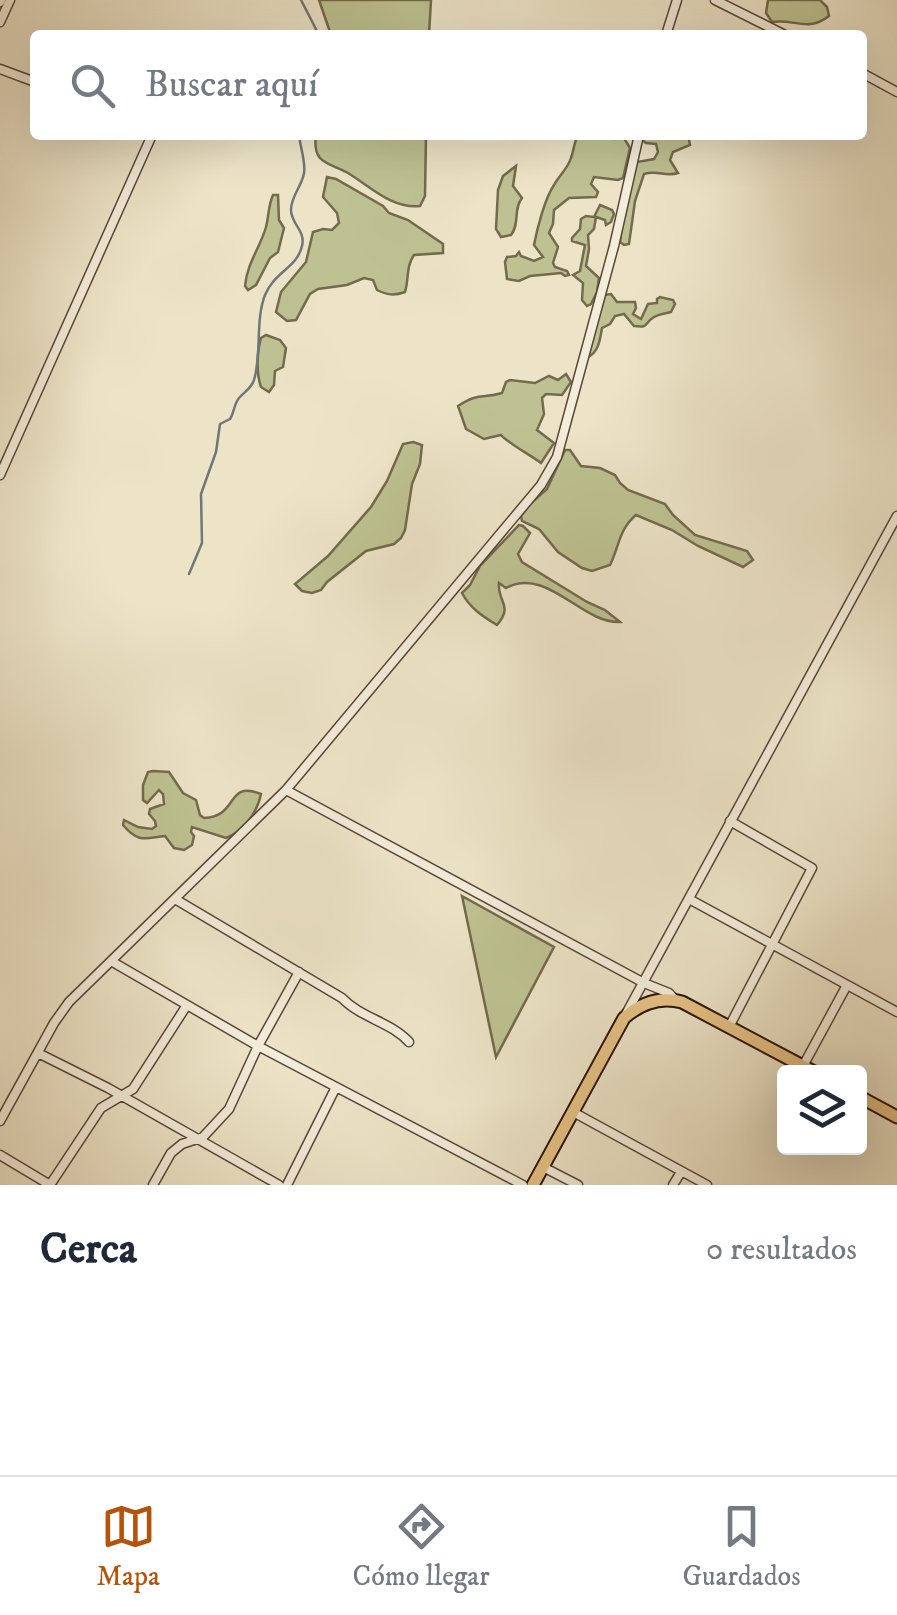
<!DOCTYPE html>
<html lang="es">
<meta charset="utf-8">
<style>
body{margin:0;font-family:"IM FELL DW Pica",serif;background:#f6f6f7;color:#1f2937}
.controls{position:absolute;right:30px;bottom:30px;display:grid;overflow:hidden;border-radius:10px;box-shadow:0 10px 40px #0002}
.controls button{width:90px;height:90px;display:grid;place-items:center;padding:0;border:0;border-bottom:2px solid #e0e1e3;background:#fff;color:#1f2937;font:50px sans-serif}
.list{margin:0;padding:0;list-style:none}
h2{display:flex;justify-content:space-between;align-items:center;height:130px;margin:0;padding:0 40px;font-size:42px}
h2 small{font-size:32px;font-weight:400;color:#747a83}
.icon{flex:none;width:55px;height:55px;fill:none;stroke:currentColor;stroke-width:2;stroke-linecap:round;stroke-linejoin:round}
.map{position:relative;flex:none;width:897px;height:1185px;overflow:hidden}
.search{position:absolute;background:#fff;box-shadow:0 10px 40px #0002;left:30px;right:30px;top:30px;height:110px;display:flex;align-items:center;gap:25px;box-sizing:border-box;padding:0 35px;border-radius:10px;color:#747a83;font-size:38px}
.sheet{height:290px;background:#fff}
nav{display:flex;justify-content:space-around;align-items:center;box-sizing:border-box;height:140px;border-top:2px solid #e0e1e3;background:#fff;font-size:28px;color:#747a83}
nav a{display:grid;justify-items:center;gap:5px}
nav .on{color:#b45309}
.map>svg:first-child{display:block}
.green{fill:#bec292;stroke:#746a4d;stroke-width:2.5}
.lines{fill:none;stroke-linecap:round;stroke-linejoin:round}
.stream{stroke:#6f7876;stroke-width:2.5}
.minor-casing{stroke:#5a4638;stroke-width:11}
.highway-casing{stroke:#291108;stroke-width:15}
.minor{stroke:#f3eddb;stroke-width:8}
.highway{stroke:#e6c284;stroke-width:11}
</style>
<div class="map">
<svg width="897" height="1185" viewBox="0 0 897 1185">
<rect width="100%" height="100%" fill="#ede4c8"/>
<filter id="stains"><feTurbulence type="fractalNoise" baseFrequency=".002" numOctaves="4"/><feColorMatrix values="0 0 0 0 .2 0 0 0 0 .09 0 0 0 0 .02 0 0 0 .5 -.17"/></filter>
<radialGradient id="worn" r=".72"><stop offset=".6" stop-color="#630" stop-opacity="0"/><stop offset="1" stop-color="#630" stop-opacity=".3"/></radialGradient>
<path class="green" d="M 319,0 L 431,0 L 429,35 L 331,35 Z
M 768,0 L 820,0 L 827,7 L 829,16 C 807,33 794,18 772,22 L 766,13 Z
M 316,135 L 426,135 L 425,196 L 420,206 C 392,209 371,187 348,173 C 340,168 326,165 320,158 C 315,152 315,142 316,135 Z
M 578,135 L 602,135 L 614,139 L 624,138 L 630,148 L 623,178 L 618,180 L 594,177 L 591,184 L 598,192 L 596,197 L 569,198 L 554,210 L 553,224 L 549,233 L 558,247 L 553,263 L 555,267 L 567,271 L 569,275 L 565,276 L 561,273 L 530,276 L 519,281 L 507,279 L 505,262 L 507,257 L 516,256 L 519,252 L 521,256 L 534,261 L 543,257 L 534,245 C 537,229 545,198 554,185 C 559,176 568,168 571,158 C 574,149 574,143 578,135 Z
M 644,135 L 688,135 L 690,145 L 673,152 L 670,160 L 678,173 C 666,177 657,170 644,174 L 635,201 L 629,244 L 624,245 L 620,242 L 623,217 L 637,162 L 654,159 L 658,152 L 656,144 L 646,143 L 642,140 Z
M 516,166 L 513,186 L 522,198 C 513,209 520,224 511,235 L 501,237 L 496,229 L 498,190 L 503,176 Z
M 327,177 L 336,179 L 383,206 L 389,213 L 408,220 L 443,244 L 443,253 L 414,255 C 406,266 409,279 405,292 C 394,296 387,295 377,290 L 373,280 L 364,278 L 347,285 L 318,289 L 310,294 L 296,320 L 287,321 L 276,312 L 281,292 L 306,262 L 313,232 L 323,229 L 332,230 L 339,223 L 337,213 L 323,197 Z
M 273,195 L 278,195 L 279,220 L 284,228 L 278,252 L 270,258 L 256,285 L 248,290 L 245,286 C 247,263 260,248 266,227 C 269,216 268,206 273,195 Z
M 600,205 L 612,210 L 614,214 L 611,222 L 606,225 L 605,220 L 596,217 L 594,229 L 588,235 L 589,249 L 586,266 L 599,278 L 597,292 L 591,304 L 587,306 L 582,300 L 583,283 L 573,275 L 580,271 L 585,245 L 572,241 L 572,238 L 580,229 L 581,219 L 586,216 L 594,217 Z
M 611,294 L 617,302 L 635,302 L 636,308 L 633,314 L 641,319 L 648,304 L 657,303 L 657,299 L 660,297 L 673,300 L 675,304 L 671,312 C 666,313 658,315 654,317 C 643,324 650,328 634,326 L 624,314 L 615,316 L 610,324 L 602,328 C 600,339 599,352 588,357 L 603,299 L 605,295 Z
M 266,335 L 280,340 L 286,348 L 283,367 L 275,371 L 274,385 L 269,392 L 261,387 C 256,373 257,352 261,338 Z
M 566,374 L 571,382 L 562,395 L 546,394 L 542,398 L 544,414 L 537,430 L 554,443 L 541,463 C 529,454 509,444 501,435 L 484,439 L 466,429 L 458,406 C 479,392 483,399 502,393 L 506,382 L 510,380 L 535,383 L 549,376 L 558,380 Z
M 413,442 L 422,445 L 420,464 L 412,484 L 405,530 L 401,538 L 394,544 L 366,551 L 327,582 L 321,590 L 312,593 L 302,591 L 295,584 L 328,556 L 371,507 L 387,481 L 403,444 Z
M 565,450 L 570,450 L 581,466 L 600,468 L 615,475 L 620,483 L 628,490 L 665,504 L 673,515 L 695,535 L 747,551 L 753,560 L 743,567 L 698,546 L 672,530 L 636,515 C 619,529 619,547 610,565 L 592,571 L 582,568 L 558,552 L 539,529 L 522,521 L 521,516 L 530,504 L 547,489 Z
M 519,525 L 523,526 L 530,533 L 518,554 L 522,562 L 587,602 L 605,610 L 620,622 C 582,624 547,566 506,588 L 499,583 C 497,602 514,605 497,625 C 482,616 470,608 462,593 L 470,585 L 480,566 Z
M 153,771 L 169,772 L 183,793 L 196,800 L 200,815 L 204,818 C 240,816 225,780 261,794 C 257,813 244,831 226,838 L 192,827 L 191,832 L 194,836 L 192,845 L 184,850 L 174,848 L 165,836 C 146,838 139,844 123,825 L 124,820 L 138,827 L 152,829 L 156,826 L 155,821 L 149,814 L 150,809 L 164,804 L 163,794 L 159,790 L 147,803 L 143,800 L 143,785 L 148,772 Z
M 462,896 L 554,947 L 496,1057 Z"/>
<g class="lines">
<path class="stream" d="M 301,0 L 319,35
M 189,574 L 202,543 L 201,494 L 216,452 L 220,424 L 230,419 C 234,413 234,404 239,398 C 245,391 251,389 254,380 C 262,353 255,321 265,295 C 275,271 297,268 302,246 C 306,231 291,224 291,210 C 291,196 302,186 304,173 C 306,163 300,146 299,135"/>
<defs>
<path id="minor" d="M 715,0 L 785,35
M 0,2 L 1,0
M 0,22 L 10,0
M 666,35 L 677,0
M 0,69 L 35,82
M 862,73 L 897,92
M 0,475 L 152,135
M 286,790 L 644,983 L 669,993 L 676,1001
M 175,899 L 342,998 C 361,1018 391,1022 409,1042
M 689,899 L 897,1012
M 111,961 L 258,1046 L 523,1185
M 626,1014 L 897,516
M 729,1027 L 812,868 L 730,821
M 38,1053 L 108,1088 L 279,1185
M 803,1066 L 847,985
M 573,1112 L 707,1185
M 0,1121 L 54,1023 L 69,1002 L 286,790 L 541,485 L 557,457 L 614,246 L 639,135
M 0,1155 L 50,1185 L 101,1108 L 133,1089 L 187,1005
M 543,1167 L 578,1185
M 153,1185 L 171,1153 L 182,1144 L 203,1137 L 229,1109 L 258,1046 L 299,972
M 287,1185 L 336,1087
M 673,1185 L 681,1172"/>
<path id="highway" d="M 860,1097 L 897,1117
M 533,1185 L 624,1018 C 641,1003 660,996 682,1002 L 814,1072"/>
</defs>
<use href="#minor" class="minor-casing"/>
<use href="#highway" class="highway-casing"/>
<use href="#minor" class="minor"/>
<use href="#highway" class="highway"/>
</g>
<rect width="100%" height="100%" filter="url(#stains)"/>
<rect width="100%" height="100%" fill="url(#worn)"/>
</svg>
<div class="controls">
<button><svg class="icon" aria-label="layers" viewBox="0 0 24 24"><path d="M12 4l9 5-9 5-9-5zM3 14l9 5 9-5"/></svg></button>
</div>
<div class="search"><svg class="icon" aria-label="search" viewBox="0 0 24 24"><circle cx="10" cy="10" r="6"/><path d="M15 15l6 6"/></svg>Buscar aquí</div>
</div>
<section class="sheet">
<h2>Cerca<small>0 resultados</small></h2>
<ul class="list">
</ul>
</section>
<nav>
<a class="on"><svg class="icon" aria-label="map" viewBox="0 0 24 24"><path d="M3 6l6-2 6 2 6-2v14l-6 2-6-2-6 2zM9 4v14M15 6v14"/></svg>Mapa</a>
<a><svg class="icon" aria-label="directions" viewBox="0 0 24 24"><path d="M12 3l9 9-9 9-9-9zM9 14v-3h6M13 9l2 2-2 2"/></svg>Cómo llegar</a>
<a><svg class="icon" aria-label="saved" viewBox="0 0 24 24"><path d="M7 4h10v16l-5-4-5 4z"/></svg>Guardados</a>
</nav>
